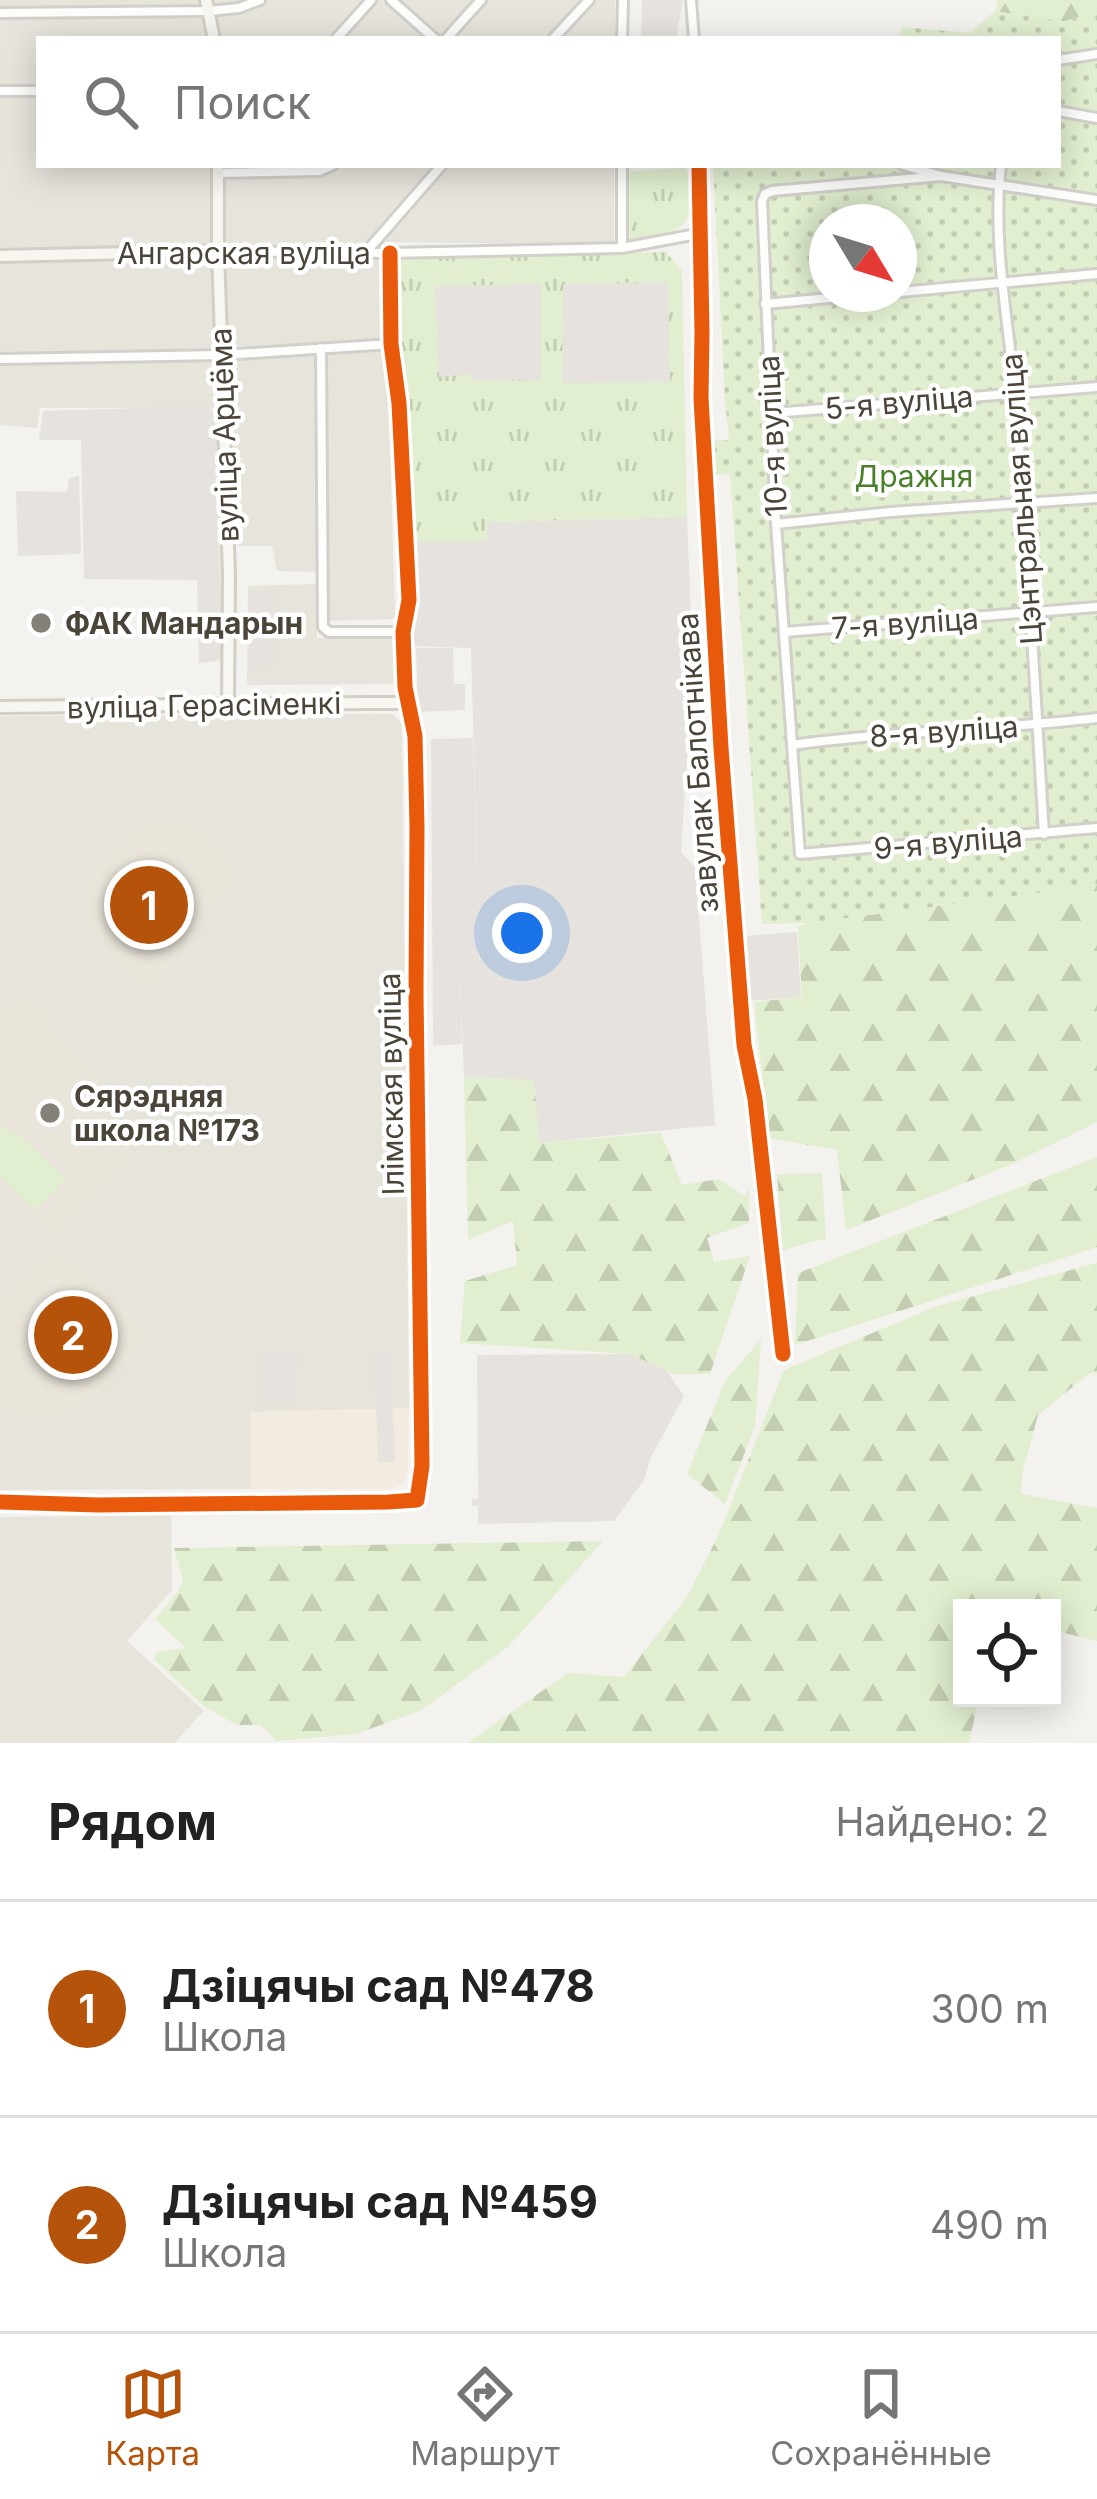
<!DOCTYPE html>
<html lang="ru">
<meta charset="utf-8">
<style>
body{margin:0;font-family:Inter,sans-serif;background:#f2f2f2;color:#222}
.controls{position:absolute;right:36px;bottom:36px;display:grid;overflow:hidden;border-radius:0px;box-shadow:0 6px 30px #0003}
.controls button{width:108px;height:108px;display:grid;place-items:center;padding:0;border:0;border-bottom:3px solid #e0e0e0;background:#fff;color:#222;font:60px sans-serif}
.compass{position:absolute;left:809px;top:204px;width:108px;height:108px;border-radius:50%;background:#fff;box-shadow:0 6px 30px #0003;rotate:128deg}
.you{position:absolute;left:522px;top:933px;width:42px;height:42px;margin:-30px;border:9px solid #fff;border-radius:50%;background:#1a73e8;box-shadow:0 0 0 18px #1a73e833}
.badge{display:grid;place-items:center;width:78px;height:78px;border-radius:50%;background:#b45309;color:#fff;font-size:39px;font-weight:700}
.pin{position:absolute;translate:-50% -50%;border:6px solid #fff;box-shadow:0 3px 12px #0006}
.list{margin:0;padding:0;list-style:none}
h2{display:flex;justify-content:space-between;align-items:center;height:156px;margin:0;padding:0 48px;font-size:51px}
h2 small{font-size:39px;font-weight:400;color:#767676}
.list li{display:grid;grid-template-columns:78px 1fr auto;gap:36px;align-items:center;box-sizing:border-box;height:216px;padding:0 48px;border-top:3px solid #e0e0e0}
.list b{display:block;font-size:45px;white-space:nowrap}
.list p{margin:0;font-size:39px;white-space:nowrap;color:#767676}
.list em{font-size:39px;font-style:normal;color:#767676}
.icon{flex:none;width:66px;height:66px;fill:none;stroke:currentColor;stroke-width:2;stroke-linecap:round;stroke-linejoin:round}
.map{position:relative;flex:none;width:1097px;height:1743px;overflow:hidden}
.search{position:absolute;background:#fff;box-shadow:0 6px 30px #0003;left:36px;right:36px;top:36px;height:132px;display:flex;align-items:center;gap:30px;box-sizing:border-box;padding:0 42px;border-radius:0px;color:#767676;font-size:45px}
.sheet{height:588px;background:#fff}
nav{display:flex;justify-content:space-around;align-items:center;box-sizing:border-box;height:168px;border-top:3px solid #e0e0e0;background:#fff;font-size:33px;color:#767676}
nav a{display:grid;justify-items:center;gap:6px}
nav .on{color:#b45309}
.map>svg:first-child{display:block}
.residential{fill:#e7e4dc}
.commercial{fill:#f3ebdf}
.industrial{fill:#e6e2de}
.education{fill:#eae5da}
.grass{fill:url(#grass-tufts)}
.forest{fill:url(#forest-firs)}
.garden{fill:url(#garden-dots);fill-rule:evenodd}
.pitch{fill:#e1eecf}
.parking{fill:#e6e3df}
.lines{fill:none;stroke-linecap:round;stroke-linejoin:round}
.street-casing{stroke:#d2d0cb;stroke-width:14}
.secondary-casing{stroke:#d3cfc5;stroke-width:16}
.street{stroke:#fdfdfc;stroke-width:8}
.secondary{stroke:#f7f6f1;stroke-width:10}
.cycleway-casing{stroke:#fff;stroke-width:22}
.cycleway{stroke:#e8590c;stroke-width:15}
.poi-dot{fill:#868178;stroke:#fff;stroke-width:4.5}
.labels{text-anchor:middle;dominant-baseline:central;stroke-width:9;stroke-linejoin:round;paint-order:stroke}
.street-label{font-size:30px;fill:#4b4439;stroke:#fff}
.park-label{font-size:30px;fill:#4a7f2a;stroke:#fff}
.poi-label{font-size:30px;font-weight:bold;fill:#4b4439;stroke:#fff;text-anchor:start}
</style>
<div class="map">
<svg width="1097" height="1743" viewBox="0 0 1097 1743">
<defs>
<pattern id="grass-tufts" width="24" height="20" patternUnits="userSpaceOnUse" patternTransform="scale(3)"><rect width="24" height="20" fill="#e1eecf"/><path d="M3 7l-1-3M5 7V3M7 7l1-3M15 17l-1-3M17 17v-4M19 17l1-3" fill="none" stroke="#c3cdb2"/></pattern>
<pattern id="forest-firs" width="22" height="20" patternUnits="userSpaceOnUse" patternTransform="scale(3)"><rect width="22" height="20" fill="#e1eecf"/><path d="M5 1l3.5 6h-7zM16 11l3.5 6h-7z" fill="#c3cdb2"/></pattern>
<pattern id="garden-dots" width="8" height="8" patternUnits="userSpaceOnUse" patternTransform="scale(3)"><rect width="8" height="8" fill="#e1eecf"/><path d="M2 2h.1M6 6h.1" fill="none" stroke="#c3cdb2" stroke-width="1.8" stroke-linecap="round"/></pattern>
</defs>
<rect width="100%" height="100%" fill="#f4f2ee"/>
<path class="residential" d="M 0,0 L 615,0 L 615,39 L 39,39 L 39,165 L 614,165 L 614,245 L 384,242 L 395,619 L 326,621 L 325,572 L 277,571 L 272,546 L 237,546 L 232,408 L 40,408 L 37,428 L 0,425 Z
M 316,584 L 317,638 L 395,636 L 396,684 L 247,685 L 248,586 Z
M 393,714 L 402,724 L 409,1408 L 251,1412 L 251,1489 L 0,1490 L 0,716 Z
M 171,1515 L 172,1590 L 127,1641 L 204,1711 L 174,1743 L 0,1743 L 0,1517 Z"/>
<path class="commercial" d="M 409,1408 L 407,1475 L 402,1484 L 391,1489 L 251,1489 L 250,1412 Z"/>
<path class="industrial" d="M 204,406 L 214,410 L 216,437 L 223,660 L 199,663 L 197,580 L 84,579 L 81,440 L 39,440 L 43,411 Z
M 687,517 L 693,667 L 681,852 L 695,867 L 715,1125 L 539,1143 L 533,1080 L 464,1077 L 460,976 L 480,973 L 471,648 L 411,646 L 412,633 L 409,633 L 409,626 L 414,625 L 412,541 L 487,541 L 487,522 Z
M 797,932 L 801,997 L 747,1001 L 742,936 Z
M 630,1354 L 664,1367 L 684,1396 L 651,1457 L 644,1480 L 614,1521 L 478,1524 L 478,1506 L 472,1506 L 472,1499 L 478,1498 L 477,1355 Z"/>
<path class="education" d="M 182,819 L 236,868 L 236,884 L 200,918 L 199,941 L 154,985 L 145,989 L 139,985 L 84,926 L 83,891 L 95,867 L 148,821 Z
M 23,992 L 46,1012 L 47,1020 L 104,1076 L 96,1092 L 97,1110 L 136,1148 L 52,1237 L 0,1187 L 0,1016 Z
M 54,1253 L 78,1260 L 147,1327 L 146,1343 L 77,1413 L 24,1419 L 0,1399 L 0,1301 L 7,1292 Z"/>
<path class="grass" d="M 685,168 C 693,178 692,183 692,196 C 691,237 659,236 626,242 L 625,172 Z
M 666,252 L 682,271 L 687,517 L 488,522 L 487,541 L 412,541 L 396,259 Z"/>
<path class="forest" d="M 998,0 L 1097,0 L 1097,11 L 1063,22 L 995,11 Z
M 1097,885 L 1097,1122 L 1010,1165 L 846,1230 L 837,1150 L 769,1138 L 754,1002 L 802,997 L 798,927 L 808,923 Z
M 464,1077 L 534,1080 L 539,1143 L 661,1133 L 682,1185 L 719,1179 L 745,1196 L 749,1188 L 749,1223 L 707,1238 L 714,1262 L 750,1256 L 710,1374 L 674,1374 L 630,1354 L 460,1343 L 465,1281 L 517,1265 L 513,1221 L 468,1240 Z
M 1097,1157 L 1097,1247 L 795,1345 L 798,1273 Z
M 822,1173 L 826,1238 L 783,1250 L 777,1174 Z
M 1097,1263 L 1097,1373 L 1090,1373 L 1038,1415 L 1022,1474 L 1021,1494 L 1097,1508 L 1097,1641 L 1052,1630 L 1052,1608 L 962,1608 L 962,1698 L 979,1698 L 969,1743 L 467,1743 L 568,1673 L 624,1677 L 687,1597 L 719,1534 L 784,1370 L 937,1306 Z
M 761,1339 L 755,1426 L 725,1504 L 687,1474 L 725,1381 Z
M 603,1541 L 508,1647 L 420,1711 L 356,1734 L 277,1741 L 261,1725 L 237,1725 L 205,1707 L 154,1659 L 157,1652 L 186,1648 L 155,1619 L 176,1594 L 183,1581 L 174,1548 Z"/>
<path class="garden" d="M 995,11 L 1064,22 L 1097,11 L 1097,885 L 808,923 L 762,924 L 730,474 L 715,475 L 713,440 L 729,440 L 725,400 L 713,165 L 1058,165 L 1058,39 L 899,39 L 902,27 L 970,33 ZM 827,222 L 899,222 L 899,294 L 827,294 Z"/>
<path class="pitch" d="M 0,1124 L 10,1133 L 14,1130 L 66,1179 L 36,1210 L 0,1176 Z"/>
<path class="parking" d="M 642,0 L 683,0 L 676,39 L 641,39 Z
M 668,282 L 670,382 L 562,383 L 563,284 Z
M 541,284 L 541,380 L 472,381 L 471,374 L 439,377 L 435,286 Z
M 79,476 L 81,554 L 18,556 L 16,491 L 67,492 L 69,478 Z
M 273,590 L 273,664 L 249,672 L 249,591 Z
M 416,648 L 453,648 L 454,684 L 465,684 L 465,710 L 418,712 Z
M 473,738 L 480,974 L 460,976 L 462,1044 L 433,1046 L 431,739 Z
M 259,1352 L 297,1353 L 296,1405 L 259,1404 Z
M 374,1353 L 390,1353 L 395,1462 L 378,1462 Z"/>
<g class="lines">
<defs>
<path id="street" d="M 391,0 L 435,39
M 691,0 L 694,39
M 0,13 L 210,11 L 239,8 L 260,0
M 336,39 L 371,0
M 446,39 L 481,0
M 553,39 L 589,0
M 622,39 L 623,0
M 1058,60 L 1097,54
M 0,91 L 39,91
M 1058,111 L 1097,118
M 699,165 L 702,333 L 701,398 L 721,748 L 744,1045 L 755,1099 L 783,1354
M 903,165 L 941,176 L 1097,200
M 1001,165 C 992,241 1008,318 1015,394 C 1027,540 1035,687 1044,834
M 218,173 L 319,171 L 333,165
M 941,176 L 772,191 L 765,194 L 762,201 L 776,524 L 800,854 L 1097,828
M 622,248 L 622,165
M 219,251 L 390,253 L 622,248 L 702,233
M 366,252 L 442,165
M 390,253 L 391,344 L 399,403 L 409,600 L 403,632 L 405,687 L 408,706
M 899,292 L 1097,274
M 765,304 L 872,294
M 321,348 L 323,627 L 329,632 L 403,632
M 0,359 L 222,355 L 391,344
M 773,413 L 1097,387
M 776,524 L 890,512 L 1097,498
M 784,632 L 1097,607
M 792,745 C 893,731 995,730 1097,718"/>
<path id="secondary" d="M 206,0 L 214,39
M 218,165 L 218,251 L 229,575 L 228,705
M 0,256 L 218,251
M 0,707 L 367,703 L 401,703 L 408,706 L 415,736 L 417,827 L 416,993 L 422,1466 L 417,1500 L 388,1502 L 98,1505 L 0,1502"/>
</defs>
<use href="#street" class="street-casing"/>
<use href="#secondary" class="secondary-casing"/>
<use href="#street" class="street"/>
<use href="#secondary" class="secondary"/>
<defs>
<path id="cycleway" d="M 699,165 L 702,333 L 701,398 L 721,748 L 744,1045 L 755,1099 L 783,1354
M 0,1502 L 98,1505 L 388,1502 L 417,1500 L 422,1466 L 416,993 L 417,827 L 415,736 L 405,687 L 403,632 L 409,600 L 399,403 L 391,344 L 390,253"/>
</defs>
<use href="#cycleway" class="cycleway-casing"/>
<use href="#cycleway" class="cycleway"/>
</g>
<g class="poi-dot">
<circle cx="41" cy="623" r="12"/>
<circle cx="50" cy="1113" r="12"/>
</g>
<g class="labels">
<g class="street-label">
<text x="244" y="253">Ангарская вуліца</text>
<text transform="translate(899 402) rotate(-5)">5-я вуліца</text>
<text transform="translate(224 435) rotate(-92)">вуліца Арцёма</text>
<text transform="translate(772 436) rotate(-93)">10-я вуліца</text>
<text transform="translate(1021 499) rotate(-94)">Цэнтральная вуліца</text>
<text transform="translate(905 623) rotate(-4)">7-я вуліца</text>
<text transform="translate(204 705) rotate(-1)">вуліца Герасіменкі</text>
<text transform="translate(944 731) rotate(-4)">8-я вуліца</text>
<text transform="translate(697 763) rotate(-94)">завулак Балотнікава</text>
<text transform="translate(948 842) rotate(-5)">9-я вуліца</text>
<text transform="translate(391 1084) rotate(-91)">Ілімская вуліца</text>
</g>
<g class="park-label">
<text x="914" y="476">Дражня</text>
</g>
<g class="poi-label">
<text x="65" y="623">ФАК Мандарын</text>
<text x="74" y="1096">Сярэдняя<tspan x="74" dy="34">школа №173</tspan></text>
</g>
</g>
</svg>
<div class="controls">
<button><svg class="icon" aria-label="locate" viewBox="0 0 24 24"><circle cx="12" cy="12" r="6"/><path d="M12 2v4M12 18v4M2 12h4M18 12h4"/></svg></button>
</div>
<svg class="compass" viewBox="-18 -18 36 36"><path d="M0-13l5 13h-10z" fill="#e53935"/><path d="M0 13l5-13h-10z" fill="#767676"/></svg>
<div class="you"></div>
<div class="pin badge" style="left:149px;top:905px">1</div>
<div class="pin badge" style="left:73px;top:1335px">2</div>
<div class="search"><svg class="icon" aria-label="search" viewBox="0 0 24 24"><circle cx="10" cy="10" r="6"/><path d="M15 15l6 6"/></svg>Поиск</div>
</div>
<section class="sheet">
<h2>Рядом<small>Найдено: 2</small></h2>
<ul class="list">
<li><span class="badge">1</span><div><b>Дзіцячы сад №478</b><p>Школа</p></div><em>300 m</em></li>
<li><span class="badge">2</span><div><b>Дзіцячы сад №459</b><p>Школа</p></div><em>490 m</em></li>
</ul>
</section>
<nav>
<a class="on"><svg class="icon" aria-label="map" viewBox="0 0 24 24"><path d="M3 6l6-2 6 2 6-2v14l-6 2-6-2-6 2zM9 4v14M15 6v14"/></svg>Карта</a>
<a><svg class="icon" aria-label="directions" viewBox="0 0 24 24"><path d="M12 3l9 9-9 9-9-9zM9 14v-3h6M13 9l2 2-2 2"/></svg>Маршрут</a>
<a><svg class="icon" aria-label="saved" viewBox="0 0 24 24"><path d="M7 4h10v16l-5-4-5 4z"/></svg>Сохранённые</a>
</nav>
